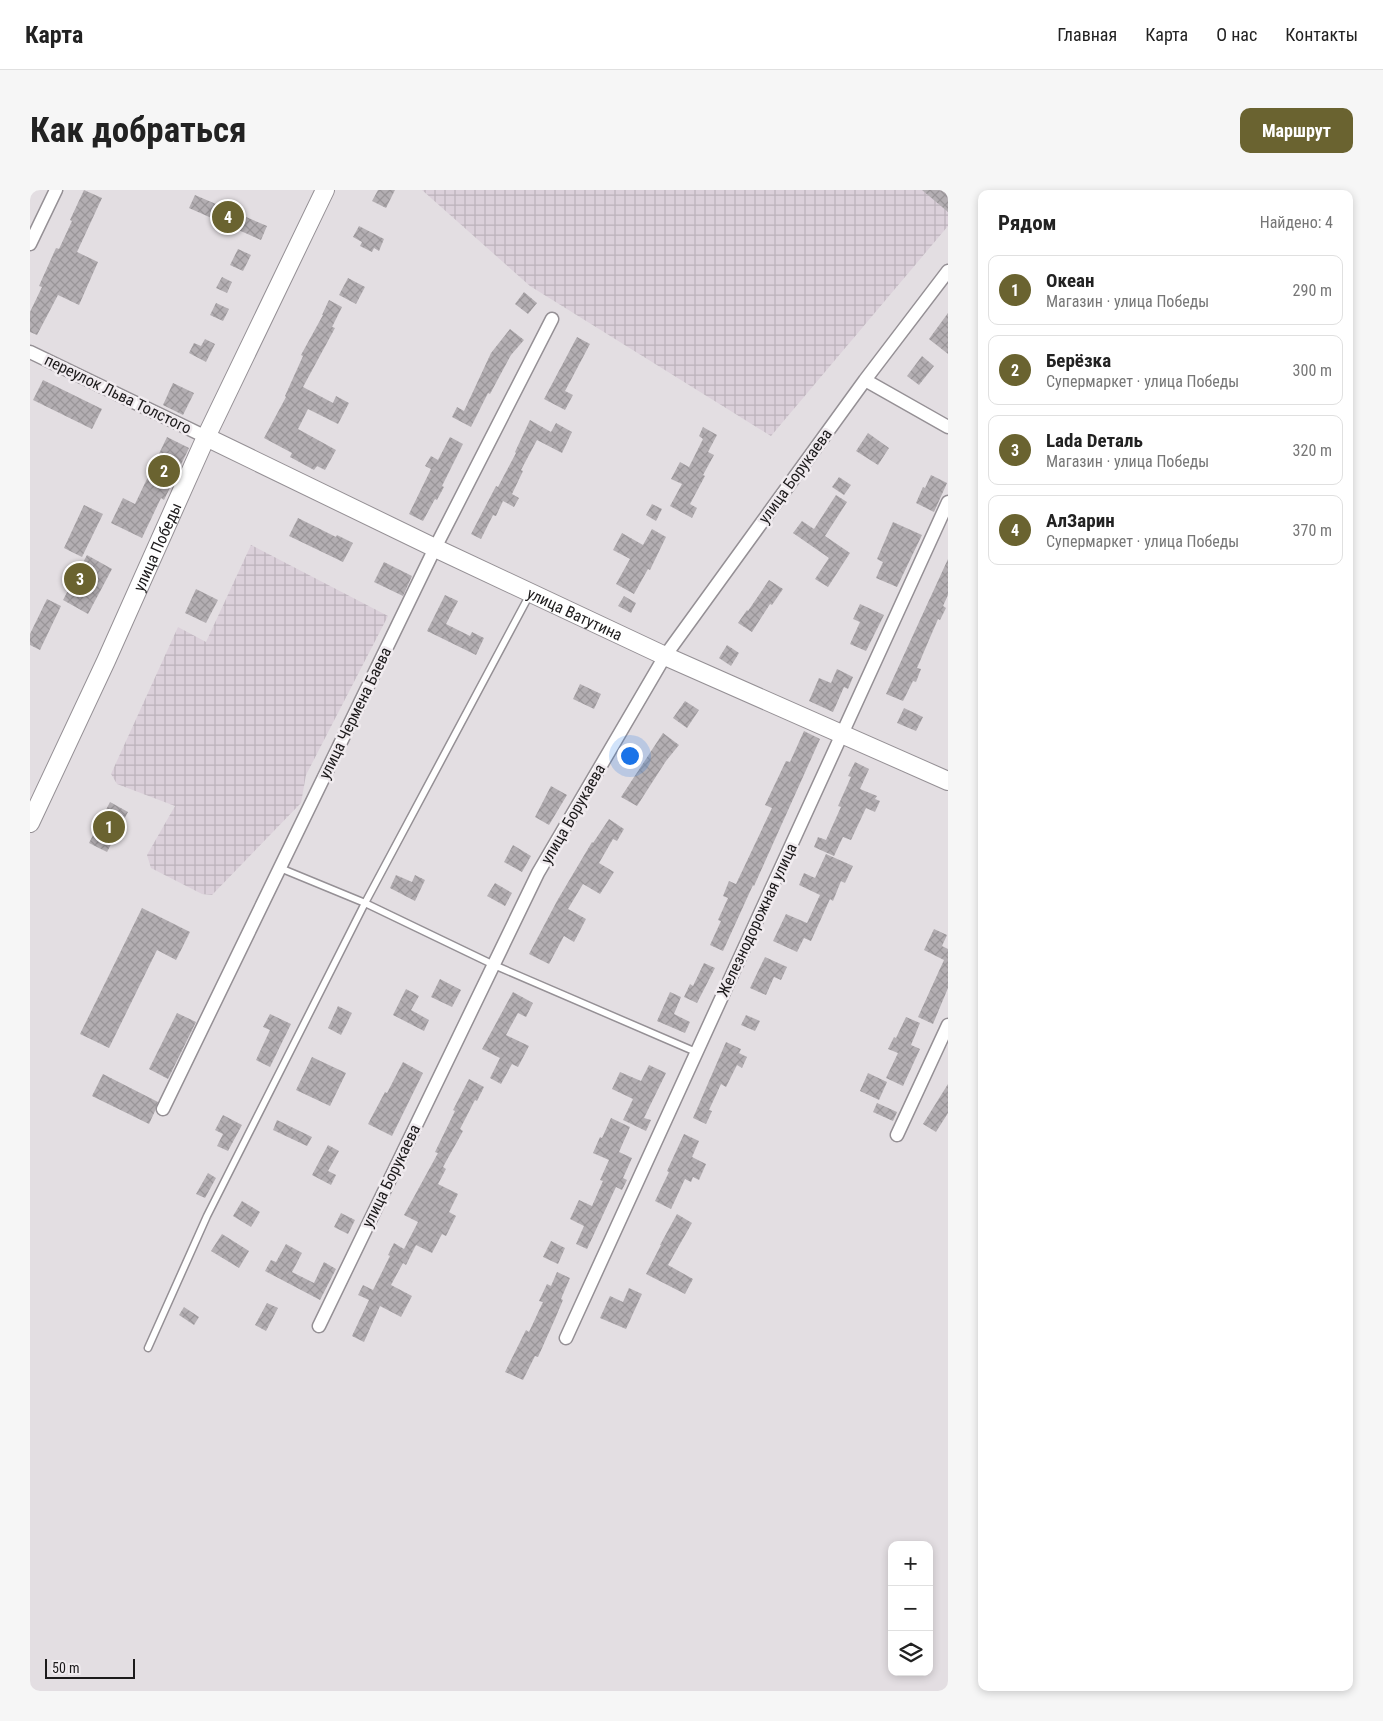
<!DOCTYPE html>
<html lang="ru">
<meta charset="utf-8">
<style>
body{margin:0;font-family:"Roboto Condensed",sans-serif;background:#f6f6f6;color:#222}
.controls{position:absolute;right:15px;bottom:15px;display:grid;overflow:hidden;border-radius:10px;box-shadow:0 2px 8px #0003}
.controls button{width:45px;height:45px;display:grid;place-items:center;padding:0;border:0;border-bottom:1px solid #e0e0e0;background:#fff;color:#222;font:25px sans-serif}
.scale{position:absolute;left:15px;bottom:12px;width:90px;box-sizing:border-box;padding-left:5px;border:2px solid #1c1a1b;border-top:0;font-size:14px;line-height:18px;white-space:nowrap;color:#1c1a1b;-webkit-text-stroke:4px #f0ebef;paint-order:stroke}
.you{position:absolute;left:599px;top:565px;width:18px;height:18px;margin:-12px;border:4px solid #fff;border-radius:50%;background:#1a73e8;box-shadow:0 0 0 8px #1a73e833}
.badge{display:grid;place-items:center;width:32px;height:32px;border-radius:50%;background:#6a6330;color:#fff;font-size:16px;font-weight:700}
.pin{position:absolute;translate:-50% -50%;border:2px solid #fff;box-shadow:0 1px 5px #0006}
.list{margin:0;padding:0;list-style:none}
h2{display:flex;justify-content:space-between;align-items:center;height:65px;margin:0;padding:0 20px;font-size:21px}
h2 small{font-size:16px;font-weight:400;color:#767676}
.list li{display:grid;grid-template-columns:32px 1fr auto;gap:15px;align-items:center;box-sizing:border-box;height:70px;margin:0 10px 10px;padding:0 10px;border:1px solid #e0e0e0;border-radius:10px}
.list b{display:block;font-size:19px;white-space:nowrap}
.list p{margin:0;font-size:16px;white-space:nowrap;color:#767676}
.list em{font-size:16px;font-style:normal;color:#767676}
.icon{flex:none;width:28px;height:28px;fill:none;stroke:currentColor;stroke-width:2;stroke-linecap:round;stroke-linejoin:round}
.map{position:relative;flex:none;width:918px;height:1501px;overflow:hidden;border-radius:10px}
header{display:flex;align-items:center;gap:30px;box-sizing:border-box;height:70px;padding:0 25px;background:#fff;border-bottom:1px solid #e0e0e0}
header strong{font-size:24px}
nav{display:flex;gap:28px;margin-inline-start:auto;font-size:18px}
.intro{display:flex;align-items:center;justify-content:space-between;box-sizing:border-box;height:120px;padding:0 30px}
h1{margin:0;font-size:35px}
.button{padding:12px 22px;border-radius:10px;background:#6a6330;color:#fff;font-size:18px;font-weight:700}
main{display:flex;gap:30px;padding:0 30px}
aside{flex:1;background:#fff;border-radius:10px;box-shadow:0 2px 8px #0003}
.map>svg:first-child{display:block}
.industrial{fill:url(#industrial-grid)}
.building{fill:url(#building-cross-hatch)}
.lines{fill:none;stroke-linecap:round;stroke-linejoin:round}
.lane-casing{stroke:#959095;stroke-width:9}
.street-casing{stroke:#959095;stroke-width:15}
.secondary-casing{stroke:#959095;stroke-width:20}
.lane{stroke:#fff;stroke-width:6}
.street{stroke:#fff;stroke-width:12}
.secondary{stroke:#fff;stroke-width:18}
.labels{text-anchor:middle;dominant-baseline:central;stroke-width:5;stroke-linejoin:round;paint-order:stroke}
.street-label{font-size:16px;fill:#1c1a1b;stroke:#f0ebef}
</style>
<header>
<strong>Карта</strong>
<nav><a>Главная</a><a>Карта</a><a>О нас</a><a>Контакты</a></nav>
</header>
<div class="intro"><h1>Как добраться</h1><a class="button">Маршрут</a></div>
<main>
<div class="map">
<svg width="918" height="1501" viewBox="0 0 918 1501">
<defs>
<pattern id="industrial-grid" width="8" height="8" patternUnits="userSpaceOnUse" patternTransform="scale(1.25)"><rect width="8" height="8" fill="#dbd0da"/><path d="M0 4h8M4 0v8" fill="none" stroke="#bbb2ba"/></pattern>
<pattern id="building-cross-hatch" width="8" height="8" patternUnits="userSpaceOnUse" patternTransform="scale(1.25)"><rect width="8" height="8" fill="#b3aeb2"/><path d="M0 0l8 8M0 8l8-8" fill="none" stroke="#999598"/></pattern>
</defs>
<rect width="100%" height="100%" fill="#e3dee2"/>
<path class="industrial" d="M 392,0 L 918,0 L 918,36 L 741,246 L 500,96 Z
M 221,355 L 358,426 L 276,585 L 271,613 L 182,705 L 172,704 L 121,678 L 117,665 L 145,616 L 87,594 L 81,584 L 148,437 L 176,452 Z"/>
<path class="building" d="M 54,0 L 72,8 L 47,62 L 68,72 L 49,115 L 28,105 L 7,145 L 0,142 L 0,122 L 12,97 L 9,96 L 26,58 L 29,59 L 42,31 L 40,30 Z
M 348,0 L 365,0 L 356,18 L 342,11 Z
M 892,0 L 918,0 L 918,22 Z
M 165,5 L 237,36 L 231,50 L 159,18 Z
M 329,36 L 354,49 L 349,61 L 344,58 L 342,62 L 330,56 L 332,52 L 323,47 Z
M 208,59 L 221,65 L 213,81 L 200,75 Z
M 192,87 L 202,92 L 197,103 L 186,98 Z
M 318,88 L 335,97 L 326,114 L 309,105 Z
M 494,102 L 507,113 L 498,124 L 485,114 Z
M 299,110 L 312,117 L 302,137 L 305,138 L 273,197 L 303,213 L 306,206 L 319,213 L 308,234 L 278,219 L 268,239 L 306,260 L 295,280 L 287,276 L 284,280 L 260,267 L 262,263 L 234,248 L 256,207 L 255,206 L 273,166 L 271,165 L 293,125 L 292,125 Z
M 186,113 L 199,119 L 193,131 L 180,125 Z
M 918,123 L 918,164 L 899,149 Z
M 480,139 L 494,150 L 481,165 L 460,204 L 458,203 L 441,237 L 422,227 L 427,217 L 434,221 L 461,163 Z
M 547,147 L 560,154 L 535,201 L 543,205 L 535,220 L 514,209 Z
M 175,149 L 185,154 L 176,172 L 159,163 L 164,153 L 171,156 Z
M 892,166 L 904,176 L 889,195 L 877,186 Z
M 13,190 L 72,219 L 62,239 L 3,210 Z
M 143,193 L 164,203 L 153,225 L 133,215 Z
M 500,230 L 521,242 L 526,233 L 542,242 L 532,263 L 507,250 L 491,280 L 493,281 L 482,304 L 489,308 L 484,317 L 473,311 L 466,326 L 463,325 L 451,349 L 441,344 L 466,296 L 468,297 L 486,263 L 485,262 Z
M 673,237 L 687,245 L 678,262 L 684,265 L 673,285 L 675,286 L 660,314 L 667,318 L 662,328 L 640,316 L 652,294 L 641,289 L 650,272 L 659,277 L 673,249 L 669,246 Z
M 838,243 L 859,258 L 848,275 L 826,261 Z
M 137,247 L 159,258 L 134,310 L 131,308 L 112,348 L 81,333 L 93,308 L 105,314 Z
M 420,247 L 433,254 L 412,296 L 414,297 L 407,310 L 405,309 L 393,331 L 379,324 L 401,279 L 395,276 L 401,266 L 408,270 Z
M 901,285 L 917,293 L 904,322 L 886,313 L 893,297 L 895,298 Z
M 809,287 L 821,295 L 814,305 L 802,297 Z
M 806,305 L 817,312 L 795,346 L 820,363 L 798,397 L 785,389 L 799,368 L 763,343 L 772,331 L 784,339 Z
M 622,314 L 632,319 L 626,331 L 616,325 Z
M 54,315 L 73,324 L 52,367 L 34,358 Z
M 268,328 L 306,347 L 307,345 L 323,353 L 313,372 L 259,346 Z
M 863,332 L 892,345 L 867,397 L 846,388 L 853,372 L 847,369 Z
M 622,339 L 636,347 L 620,380 L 618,379 L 604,404 L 586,394 L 600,369 L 583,360 L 592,343 L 613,355 Z
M 57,365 L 82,379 L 58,424 L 33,410 Z
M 918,369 L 918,405 L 913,416 L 916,418 L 910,430 L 908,429 L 887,478 L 891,479 L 886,492 L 883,491 L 873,511 L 856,504 Z
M 354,372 L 382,386 L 373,406 L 344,392 Z
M 739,390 L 753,399 L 742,415 L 740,414 L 722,442 L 708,433 L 717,420 L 718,421 Z
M 166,399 L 188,410 L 176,433 L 155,423 Z
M 415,405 L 428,411 L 416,434 L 440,446 L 442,442 L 454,448 L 446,465 L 397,441 Z
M 594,406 L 606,413 L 601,423 L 588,416 Z
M 17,409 L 31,416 L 10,460 L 0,455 L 0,444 Z
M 830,414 L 854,425 L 836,461 L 820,454 L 830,432 L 823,429 Z
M 697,455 L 709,463 L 701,476 L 689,468 Z
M 807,479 L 823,487 L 818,499 L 814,497 L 803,522 L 779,511 L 789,488 L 801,493 Z
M 550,494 L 571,504 L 564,519 L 543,509 Z
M 655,511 L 669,520 L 657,538 L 643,528 Z
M 874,518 L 893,527 L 886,541 L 867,533 Z
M 774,541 L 790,549 L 724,696 L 723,695 L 693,761 L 680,755 L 691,731 L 688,730 L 698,708 L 693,706 L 699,691 L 706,694 L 742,618 L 735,615 L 756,571 L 760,572 Z
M 633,543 L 649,555 L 636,571 L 607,616 L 591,607 Z
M 825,572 L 839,579 L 830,599 L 847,606 L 845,609 L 850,611 L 845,622 L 836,618 L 821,650 L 813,647 L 804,666 L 784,657 L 788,647 L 796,650 L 811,617 L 808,616 L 821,587 L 818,586 Z
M 521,596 L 537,605 L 519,635 L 505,627 Z
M 80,612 L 98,622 L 77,662 L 59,653 Z
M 579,629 L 594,639 L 587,651 L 583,649 L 569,673 L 584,682 L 570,704 L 553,694 L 538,719 L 556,729 L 544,752 L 534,746 L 519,774 L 499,764 L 527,711 L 562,652 L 563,653 Z
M 483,655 L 501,666 L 492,682 L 474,672 Z
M 796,664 L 823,676 L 815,693 L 811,691 L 803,711 L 800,709 L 781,751 L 774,748 L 767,762 L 743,751 L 756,724 L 777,733 L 790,705 L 769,695 L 774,683 L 785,688 Z
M 366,685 L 382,692 L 385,685 L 395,690 L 385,711 L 360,698 Z
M 465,693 L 482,703 L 475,716 L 457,706 Z
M 112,718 L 160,742 L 146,770 L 127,760 L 79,858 L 50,844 Z
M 904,739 L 917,745 L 912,756 L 918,759 L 918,798 L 903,834 L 888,827 L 914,770 L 894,760 Z
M 735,767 L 757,777 L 751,790 L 744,787 L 736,805 L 720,798 Z
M 674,773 L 685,778 L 667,813 L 654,807 L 660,794 L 663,796 Z
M 410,789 L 431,800 L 422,817 L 401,807 Z
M 376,799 L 389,806 L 381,820 L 399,830 L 394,841 L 363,825 Z
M 483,802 L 503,813 L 496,827 L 488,823 L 476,845 L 499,856 L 488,877 L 482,874 L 471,894 L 460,888 L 470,868 L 452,859 Z
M 640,802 L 651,807 L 644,824 L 660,832 L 655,843 L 627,831 Z
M 308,816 L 322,823 L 311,845 L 298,838 Z
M 147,823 L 166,832 L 138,889 L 119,879 Z
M 240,824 L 261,834 L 240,877 L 226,870 L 240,840 L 233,837 Z
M 716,825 L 730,831 L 725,841 L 711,835 Z
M 876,827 L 890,833 L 881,855 L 890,859 L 873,896 L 856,888 L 868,863 L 858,859 L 864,847 L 866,848 Z
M 696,852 L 711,859 L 709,863 L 717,867 L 712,878 L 707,875 L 696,897 L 691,894 L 679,920 L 682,921 L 676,934 L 663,928 Z
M 282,867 L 316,883 L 300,916 L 266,900 Z
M 373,872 L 393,883 L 362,946 L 338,934 L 355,902 L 357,903 Z
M 619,875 L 636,883 L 614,928 L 621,930 L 616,941 L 593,930 L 603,909 L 582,899 L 590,882 L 611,891 Z
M 838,883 L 857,892 L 849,910 L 830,901 Z
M 73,884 L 128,912 L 125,921 L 119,934 L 62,906 Z
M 439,889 L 454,897 L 447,911 L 445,910 L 430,939 L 433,941 L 413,977 L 416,979 L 408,994 L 428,1004 L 419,1022 L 426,1026 L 416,1046 L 412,1044 L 402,1063 L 386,1055 L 376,1075 L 373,1073 L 361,1095 L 382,1106 L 371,1127 L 350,1116 L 334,1152 L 322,1146 L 339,1110 L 328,1105 L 333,1095 L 343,1100 L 360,1066 L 358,1065 L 364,1053 L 374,1059 L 388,1032 L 374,1025 L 408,963 L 405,962 L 425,921 L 423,920 Z
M 918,894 L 918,923 L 906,942 L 893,934 Z
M 847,913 L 867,922 L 863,931 L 843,922 Z
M 193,925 L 212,935 L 198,961 L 187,956 L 193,944 L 185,940 Z
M 581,928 L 600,937 L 589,962 L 602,968 L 593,988 L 597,990 L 592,1000 L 586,997 L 557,1059 L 546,1054 L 554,1036 L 540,1029 L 549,1010 L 562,1016 L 573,991 L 570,990 L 579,970 L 563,963 L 570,947 L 572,948 Z
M 247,930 L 282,947 L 277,956 L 243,940 Z
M 654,944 L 669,951 L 662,967 L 676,974 L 669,990 L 663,987 L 661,992 L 655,989 L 641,1019 L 625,1011 L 639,982 L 637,981 Z
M 298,955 L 309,961 L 298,981 L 306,985 L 301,995 L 282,985 Z
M 178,983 L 186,988 L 175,1008 L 166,1004 Z
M 212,1011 L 230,1022 L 221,1037 L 203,1026 Z
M 311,1023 L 325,1030 L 318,1044 L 304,1037 Z
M 647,1024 L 662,1033 L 638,1075 L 663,1089 L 655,1104 L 616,1084 L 631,1055 L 630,1055 Z
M 192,1044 L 219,1061 L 209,1078 L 181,1061 Z
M 521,1051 L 535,1058 L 528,1074 L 513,1067 Z
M 256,1054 L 272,1063 L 262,1082 L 284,1093 L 294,1072 L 306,1079 L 290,1110 L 235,1081 L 241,1070 L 246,1072 Z
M 527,1082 L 540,1088 L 531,1109 L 533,1110 L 525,1129 L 508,1167 L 505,1166 L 493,1190 L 475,1182 L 496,1140 L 499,1142 L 513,1112 L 509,1111 L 517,1094 L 521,1096 Z
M 599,1098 L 612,1104 L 596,1139 L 570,1128 L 580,1106 L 593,1112 Z
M 237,1113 L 248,1118 L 236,1141 L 225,1135 Z
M 154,1117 L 169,1127 L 164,1135 L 149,1125 Z"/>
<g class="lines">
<defs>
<path id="lane" d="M 250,678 L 335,713 L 464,775 L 666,862
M 118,1158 L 177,1026 L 335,713 L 500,404"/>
<path id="street" d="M 0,54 L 26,0
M 0,162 L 176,247
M 835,190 L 918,237
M 133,919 L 405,358 L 522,129
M 867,945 L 918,835
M 289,1136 L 508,683 L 635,466 L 835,190 L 918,81
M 536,1148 L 918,312"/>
<g id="secondary">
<path id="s1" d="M 176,247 L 405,358 L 635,466 L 918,591"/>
<path id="s2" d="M 0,633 L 76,471 L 176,247 L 295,0"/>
</g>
</defs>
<use href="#lane" class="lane-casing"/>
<use href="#street" class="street-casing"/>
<use href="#secondary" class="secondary-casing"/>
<use href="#lane" class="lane"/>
<use href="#street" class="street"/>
<use href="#secondary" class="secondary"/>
</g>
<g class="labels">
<g class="street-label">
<text transform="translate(88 204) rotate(26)">переулок Льва Толстого</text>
<text transform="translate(765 286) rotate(-54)">улица Борукаева</text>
<text stroke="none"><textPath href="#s2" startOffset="304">улица Победы</textPath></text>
<text stroke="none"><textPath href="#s1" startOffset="409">улица Ватутина</textPath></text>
<text transform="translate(325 523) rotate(-64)">улица Чермена Баева</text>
<text transform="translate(543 624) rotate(-60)">улица Борукаева</text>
<text transform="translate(727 730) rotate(-65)">Железнодорожная улица</text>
<text transform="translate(361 986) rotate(-64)">улица Борукаева</text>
</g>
</g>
</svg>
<div class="controls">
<button>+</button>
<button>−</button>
<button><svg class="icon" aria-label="layers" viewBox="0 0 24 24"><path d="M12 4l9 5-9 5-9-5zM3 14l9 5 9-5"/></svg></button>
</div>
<div class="scale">50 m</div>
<div class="you"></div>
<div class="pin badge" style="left:79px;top:637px">1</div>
<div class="pin badge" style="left:134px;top:281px">2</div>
<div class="pin badge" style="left:50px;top:389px">3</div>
<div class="pin badge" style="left:198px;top:27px">4</div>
</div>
<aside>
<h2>Рядом<small>Найдено: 4</small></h2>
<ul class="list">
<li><span class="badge">1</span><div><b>Океан</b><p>Магазин · улица Победы</p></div><em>290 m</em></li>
<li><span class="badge">2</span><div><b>Берёзка</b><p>Супермаркет · улица Победы</p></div><em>300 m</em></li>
<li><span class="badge">3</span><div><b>Lada Dеталь</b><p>Магазин · улица Победы</p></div><em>320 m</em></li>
<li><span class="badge">4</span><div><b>АлЗарин</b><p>Супермаркет · улица Победы</p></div><em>370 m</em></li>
</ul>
</aside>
</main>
